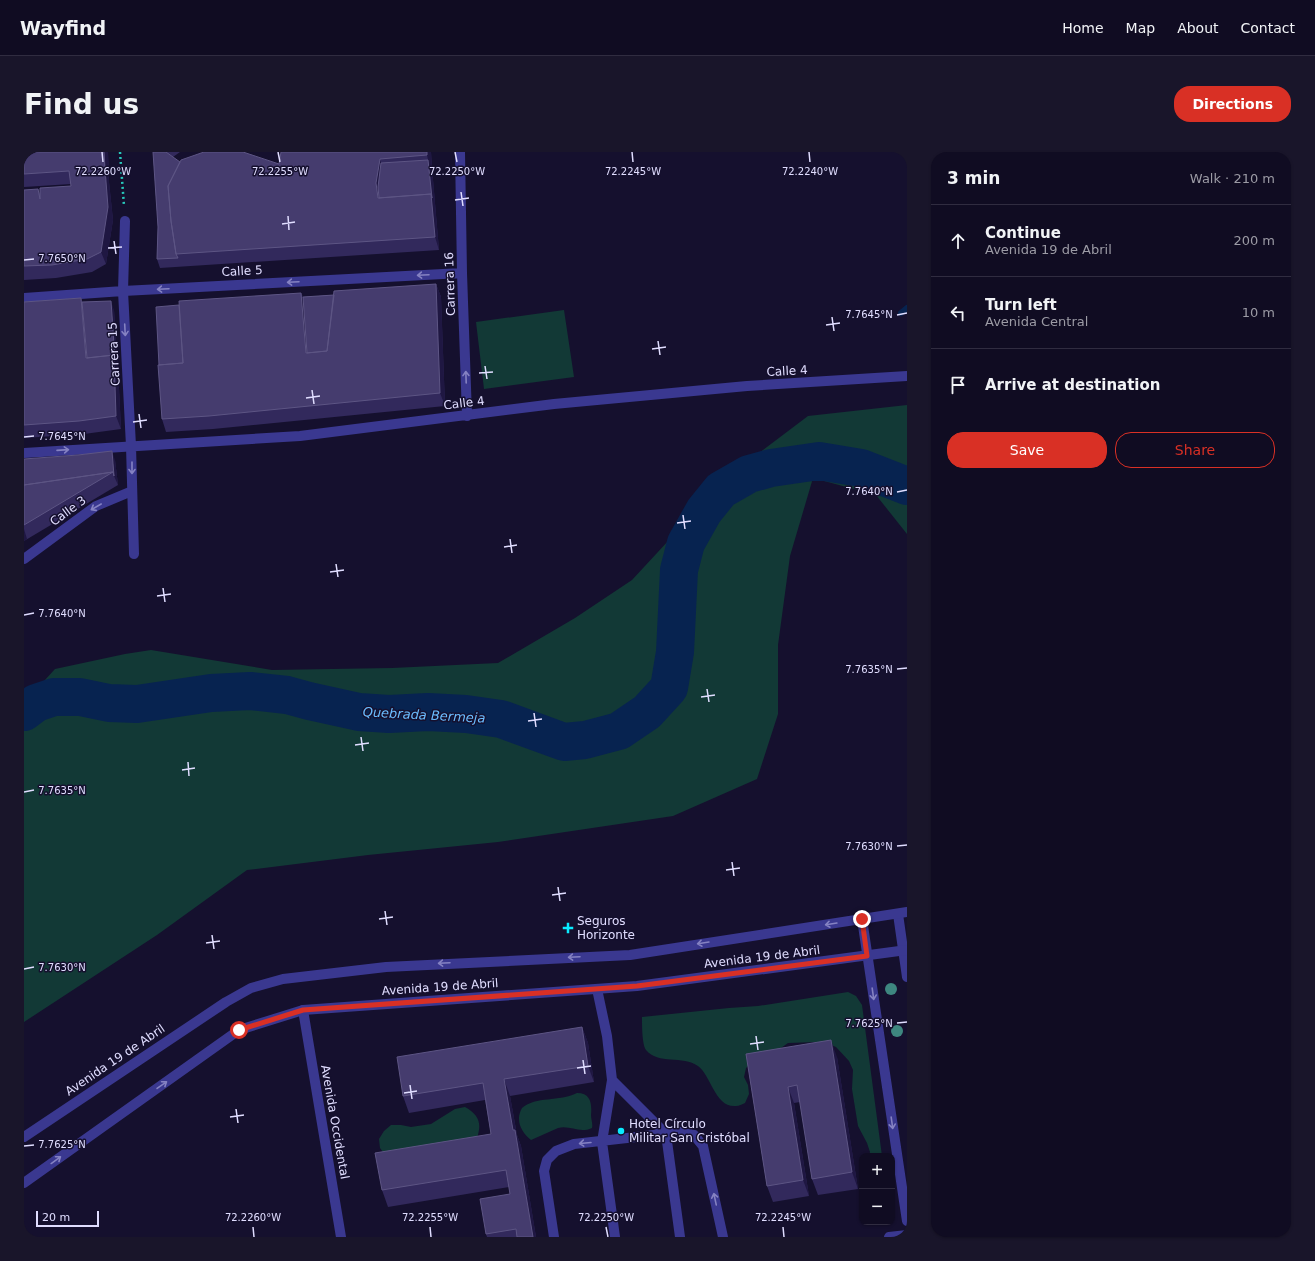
<!DOCTYPE html>
<meta charset="utf-8">
<style>
body{margin:0;font-family:"DejaVu Sans",sans-serif;background:#19152a;color:#f1f3f6}
.controls{position:absolute;right:12px;bottom:12px;display:grid;overflow:hidden;border-radius:8px;box-shadow:0 1px 3px #0004}
.controls button{width:36px;height:36px;display:grid;place-items:center;padding:0;border:0;border-bottom:1px solid #302c40;background:#100c22;color:#f1f3f6;font:20px sans-serif}
.scale{position:absolute;left:12px;bottom:10px;width:63px;box-sizing:border-box;padding-left:4px;border:2px solid #e0ddff;border-top:0;font-size:11px;line-height:14px;white-space:nowrap;color:#e0ddff;-webkit-text-stroke:3px #15102e;paint-order:stroke}
.stop{position:absolute;width:12px;height:12px;margin:-9px;border:3px solid #d93025;border-radius:50%;background:#fff}
.stop.end{background:#d93025;border-color:#fff;box-shadow:0 1px 4px #0008}
.list{margin:0;padding:0;list-style:none}
h2{display:flex;justify-content:space-between;align-items:center;height:52px;margin:0;padding:0 16px;font-size:17px}
h2 small{font-size:13px;font-weight:400;color:#9c9ba5}
.list li{display:grid;grid-template-columns:26px 1fr auto;gap:12px;align-items:center;box-sizing:border-box;height:72px;padding:0 16px;border-top:1px solid #302c40}
.list b{display:block;font-size:15px;white-space:nowrap}
.list p{margin:0;font-size:13px;white-space:nowrap;color:#9c9ba5}
.list em{font-size:13px;font-style:normal;color:#9c9ba5}
.actions{display:flex;gap:8px;padding:12px 16px}
.actions a{flex:1;padding:9px 0;border:1px solid #d93025;border-radius:16px;text-align:center;font-size:14px;color:#d93025}
.actions .main{background:#d93025;color:#fff}
.icon{flex:none;width:22px;height:22px;fill:none;stroke:currentColor;stroke-width:2;stroke-linecap:round;stroke-linejoin:round}
.map{position:relative;flex:none;width:883px;height:1085px;overflow:hidden;border-radius:16px}
header{display:flex;align-items:center;gap:24px;box-sizing:border-box;height:56px;padding:0 20px;background:#100c22;border-bottom:1px solid #302c40}
header strong{font-size:19px}
nav{display:flex;gap:22px;margin-inline-start:auto;font-size:14px}
.intro{display:flex;align-items:center;justify-content:space-between;box-sizing:border-box;height:96px;padding:0 24px}
h1{margin:0;font-size:28px}
.button{padding:10px 18px;border-radius:16px;background:#d93025;color:#fff;font-size:14px;font-weight:700}
main{display:flex;gap:24px;padding:0 24px}
aside{flex:1;background:#100c22;border-radius:16px;box-shadow:0 1px 3px #0004}
.map>svg:first-child{display:block}
.green{fill:#123936}
.lines{fill:none;stroke-linecap:round;stroke-linejoin:round}
.stream{stroke:#072350;stroke-width:6}
.river{stroke:#072350;stroke-width:38}
.path{stroke:#28c8bb;stroke-width:2.5;stroke-dasharray:2 3;stroke-linecap:butt}
.service{stroke:#3a3890;stroke-width:10}
.minor{stroke:#3a3890;stroke-width:10}
.tertiary{stroke:#3a3890;stroke-width:10}
.tree{fill:#3e8780}
.wall{fill:#32295c}
.shaded-wall{fill:#1f1742}
.building{fill:#453c6e;stroke:#5d5584}
.oneway{stroke:#8582c2}
.route{stroke:#d93025;stroke-width:5}
.ticks{fill:none;stroke:#e0ddff;stroke-width:1.5}
.poi-dot{fill:#09ebff;stroke:#15102e;stroke-width:1.5}
.labels{text-anchor:middle;dominant-baseline:central;stroke-width:3;stroke-linejoin:round;paint-order:stroke}
.street-label{font-size:12px;fill:#e0ddff;stroke:#15102e}
.poi-label{font-size:12px;fill:#e0ddff;stroke:#15102e;text-anchor:start}
.water-label{font-size:13px;font-style:italic;fill:#6bbdff;stroke:#15102e}
.ticks-label{font-size:10px;text-anchor:middle;fill:#e0ddff;stroke:#15102e;stroke-width:3;stroke-linejoin:round;paint-order:stroke}
</style>
<header>
<strong>Wayfind</strong>
<nav><a>Home</a><a>Map</a><a>About</a><a>Contact</a></nav>
</header>
<div class="intro"><h1>Find us</h1><a class="button">Directions</a></div>
<main>
<div class="map">
<svg width="883" height="1085" viewBox="0 0 883 1085">
<rect width="100%" height="100%" fill="#15102e"/>
<path class="green" d="M 540,158 L 550,225 L 460,237 L 452,170 Z
M 883,253 L 883,382 L 852,343 L 789,326 L 766,404 L 754,493 L 754,562 L 733,627 L 649,664 L 474,690 L 344,703 L 223,718 L 133,783 L 0,870 L 0,551 L 31,517 L 101,502 L 127,498 L 248,518 L 368,516 L 474,511 L 551,466 L 608,428 L 658,374 L 714,317 L 784,264 Z
M 824,840 L 832,844 L 838,853 L 858,1004 L 845,1004 L 846,1000 L 843,991 L 834,974 L 828,937 L 829,918 L 825,909 L 812,895 L 802,891 L 793,890 L 764,891 L 747,903 L 729,909 L 722,916 L 720,925 L 724,933 L 725,942 L 721,951 C 718,952 715,954 712,954 C 691,956 687,923 674,914 C 659,903 634,913 622,898 C 618,892 618,873 618,865 L 705,856 L 734,854 Z
M 553,941 C 567,941 568,952 567,963 C 567,967 569,972 568,976 C 555,982 547,973 534,976 L 507,988 C 497,980 491,968 498,956 C 512,944 535,950 553,941 Z
M 441,955 C 455,963 458,971 453,986 L 361,1003 L 356,996 L 355,987 L 360,979 L 367,973 L 377,973 L 387,975 L 407,972 L 431,957 Z"/>
<g class="lines">
<path class="stream" d="M 877,161 L 883,156"/>
<path class="river" d="M 0,560 L 12,551 L 30,545 L 56,545 L 85,551 L 113,552 L 187,541 L 226,539 L 263,543 L 285,549 L 335,560 L 365,562 L 404,560 L 442,562 L 477,567 L 540,590 L 561,588 L 595,579 L 623,560 L 645,536 L 651,500 L 655,418 L 662,391 L 680,359 L 697,338 L 725,322 L 747,316 L 795,309 L 837,316 L 883,334"/>
<path class="path" d="M 96,0 L 100,54"/>
<path class="service" d="M 573,837 L 583,884 L 588,928 L 578,990 L 591,1085
M 588,928 L 642,982 L 656,1085
M 530,1085 L 520,1019 L 523,1008 L 532,999 L 550,992 L 656,980 L 670,983 L 679,994 L 699,1085
M 865,1085 L 883,1083"/>
<path class="minor" d="M 436,0 L 438,121 L 443,264
M 101,69 L 99,139 L 107,294 L 110,402
M 0,146 L 99,139 L 438,121
M 0,301 L 276,284 L 530,252 L 723,234 L 883,224
M 0,407 L 72,354 L 108,339
M 874,762 L 883,825
M 838,767 L 883,1069
M 279,858 L 317,1085"/>
<path class="tertiary" d="M 0,985 L 202,850 L 227,836 L 259,827 L 362,815 L 606,803 L 883,760
M 0,1031 L 215,878 L 279,858 L 613,834 L 883,798"/>
</g>
<g class="tree">
<circle cx="867" cy="837" r="6"/>
<circle cx="873" cy="879" r="6"/>
</g>
<path class="wall" d="M 0,0 L 84,0 L 85,30 L 89,68 L 82,112 L 68,120 L 32,126 L 0,128 L 0,38 L 14,37 L 16,42 L 47,34 L 47,32 L 0,35 Z
M 129,0 L 156,0 L 149,5 L 156,10 L 255,12 L 257,0 L 407,0 L 408,16 L 415,98 L 136,116 L 133,107 L 134,75 Z
M 412,132 L 417,145 L 421,254 L 189,277 L 142,280 L 138,267 L 135,213 L 277,141 L 279,145 L 310,143 Z
M 57,146 L 58,150 L 90,158 L 94,216 L 97,277 L 60,282 L 0,286 L 0,150 Z
M 0,307 L 91,308 L 94,333 L 0,389 Z
M 558,875 L 564,891 L 570,930 L 486,944 L 493,983 L 497,994 L 512,1085 L 463,1085 L 462,1082 L 486,1042 L 485,1035 L 364,1055 L 358,1038 L 467,982 L 461,948 L 385,961 L 379,944 Z
M 722,902 L 813,905 L 834,1037 L 794,1043 L 788,1027 L 776,950 L 770,951 L 785,1044 L 749,1050 L 743,1034 Z"/>
<path class="shaded-wall" d="M 80,0 L 84,0 L 85,30 L 89,68 L 82,112 L 77,100 L 81,17 Z
M 403,0 L 407,0 L 408,16 L 415,98 L 411,85 L 407,42 L 404,8 L 403,3 Z
M 356,7 L 360,20 L 358,50 L 354,46 L 352,31 Z
M 412,132 L 417,145 L 421,254 L 416,241 Z
M 277,141 L 282,154 L 286,205 L 282,201 Z
M 57,146 L 62,159 L 66,210 L 62,206 Z
M 87,149 L 90,158 L 94,216 L 97,277 L 92,264 Z
M 88,299 L 91,308 L 94,333 L 90,324 Z
M 0,377 L 3,387 L 0,389 Z
M 558,875 L 564,891 L 570,930 L 564,914 Z
M 807,888 L 813,905 L 834,1037 L 828,1020 Z
M 480,927 L 486,944 L 493,983 L 497,994 L 512,1085 L 509,1085 L 489,978 Z
M 764,935 L 770,951 L 785,1044 L 779,1028 Z"/>
<path class="building" d="M 0,0 L 80,0 L 81,17 L 84,55 L 77,100 L 63,107 L 28,113 L 0,114 L 0,38 L 14,37 L 16,47 L 16,36 L 47,34 L 45,19 L 0,22 Z
M 129,0 L 142,0 L 156,10 L 144,34 L 147,69 L 152,102 L 154,106 L 133,107 L 134,75 Z
M 180,0 L 219,0 L 255,12 L 257,0 L 403,0 L 403,3 L 356,7 L 352,31 L 354,46 L 407,42 L 411,85 L 152,102 L 147,69 L 144,34 L 157,8 Z
M 404,8 L 408,46 L 407,42 L 355,46 L 354,35 L 357,11 Z
M 412,132 L 416,241 L 185,264 L 138,267 L 134,213 L 159,211 L 155,149 L 277,141 L 282,201 L 303,199 L 310,139 Z
M 310,143 L 303,199 L 283,201 L 279,145 Z
M 57,146 L 62,206 L 90,203 L 92,264 L 55,269 L 0,273 L 0,150 Z
M 87,149 L 91,207 L 90,203 L 63,206 L 58,150 Z
M 155,153 L 159,211 L 135,213 L 132,155 Z
M 88,299 L 90,324 L 89,320 L 0,333 L 0,307 L 54,303 Z
M 89,320 L 0,373 L 0,333 Z
M 558,875 L 564,914 L 480,927 L 489,978 L 491,978 L 509,1085 L 493,1085 L 492,1077 L 462,1082 L 456,1047 L 486,1042 L 482,1018 L 358,1038 L 351,1001 L 467,982 L 459,931 L 379,944 L 373,905 Z
M 807,888 L 828,1020 L 788,1027 L 773,933 L 764,935 L 779,1028 L 743,1034 L 722,902 Z"/>
<defs><path id="oneway-shaft" d="M-6 0H5M1.5-3L5.5 0L1.5 3" fill="none" stroke-width="1.6" stroke-linecap="round" stroke-linejoin="round"/></defs>
<g class="oneway">
<use href="#oneway-shaft" transform="translate(399 123) rotate(177)"/>
<use href="#oneway-shaft" transform="translate(269 130) rotate(177)"/>
<use href="#oneway-shaft" transform="translate(139 137) rotate(177)"/>
<use href="#oneway-shaft" transform="translate(101 178) rotate(87)"/>
<use href="#oneway-shaft" transform="translate(442 225) rotate(-92)"/>
<use href="#oneway-shaft" transform="translate(39 298) rotate(-4)"/>
<use href="#oneway-shaft" transform="translate(108 316) rotate(90)"/>
<use href="#oneway-shaft" transform="translate(72 355) rotate(150)"/>
<use href="#oneway-shaft" transform="translate(807 772) rotate(171)"/>
<use href="#oneway-shaft" transform="translate(679 791) rotate(171)"/>
<use href="#oneway-shaft" transform="translate(550 805) rotate(177)"/>
<use href="#oneway-shaft" transform="translate(420 811) rotate(177)"/>
<use href="#oneway-shaft" transform="translate(849 842) rotate(82)"/>
<use href="#oneway-shaft" transform="translate(138 933) rotate(-35)"/>
<use href="#oneway-shaft" transform="translate(868 971) rotate(82)"/>
<use href="#oneway-shaft" transform="translate(561 991) rotate(175)"/>
<use href="#oneway-shaft" transform="translate(32 1008) rotate(-36)"/>
<use href="#oneway-shaft" transform="translate(691 1047) rotate(-102)"/>
</g>
<g class="lines">
<path class="route" d="M 215,878 L 279,858 L 613,834 L 843,804 L 838,767"/>
</g>
<path class="ticks" d="M 78,0 L 79,10M 254,0 L 256,10M 431,0 L 433,10M 608,0 L 609,10M 785,0 L 786,10M 437,40 L 439,54M 431,48 L 445,46M 264,64 L 265,78M 258,72 L 271,70M 90,89 L 92,102M 84,96 L 98,95M 0,108 L 10,107M 873,163 L 883,161M 808,165 L 810,179M 802,173 L 816,171M 634,189 L 636,203M 628,197 L 642,195M 461,214 L 463,227M 455,221 L 469,220M 288,238 L 290,252M 282,246 L 296,244M 115,262 L 117,276M 109,270 L 123,268M 0,285 L 10,284M 873,340 L 883,338M 659,363 L 661,377M 653,371 L 667,369M 486,387 L 488,401M 480,395 L 493,393M 312,412 L 314,425M 306,420 L 320,418M 139,436 L 141,450M 133,444 L 147,442M 0,463 L 10,461M 873,517 L 883,516M 683,537 L 685,550M 677,545 L 691,543M 510,561 L 512,575M 504,569 L 518,567M 337,585 L 339,599M 331,593 L 345,591M 164,610 L 165,624M 158,618 L 171,616M 0,640 L 10,638M 873,694 L 883,693M 708,710 L 710,724M 702,718 L 716,716M 534,735 L 536,749M 528,743 L 542,741M 361,759 L 363,773M 355,767 L 369,765M 188,783 L 190,797M 182,791 L 196,789M 0,817 L 10,815M 873,871 L 883,870M 732,884 L 734,898M 726,892 L 740,890M 559,908 L 561,922M 553,916 L 567,914M 386,933 L 388,947M 380,941 L 393,939M 212,957 L 214,971M 206,965 L 220,963M 0,994 L 10,993M 229,1075 L 230,1085M 406,1075 L 407,1085M 582,1075 L 584,1085M 759,1075 L 760,1085"/>
<g class="poi-dot">
<path d="M542 770h4v4h4v4h-4v4h-4v-4h-4v-4h4z"/>
<circle cx="597" cy="979" r="4"/>
</g>
<g class="labels">
<g class="street-label">
<text transform="translate(218 119) rotate(-3)">Calle 5</text>
<text transform="translate(426 132) rotate(-92)">Carrera 16</text>
<text transform="translate(90 202) rotate(-93)">Carrera 15</text>
<text transform="translate(763 219) rotate(-3)">Calle 4</text>
<text transform="translate(440 251) rotate(-7)">Calle 4</text>
<text transform="translate(44 359) rotate(-36)">Calle 3</text>
<text transform="translate(738 805) rotate(-7)">Avenida 19 de Abril</text>
<text transform="translate(416 835) rotate(-4)">Avenida 19 de Abril</text>
<text transform="translate(91 908) rotate(-34)">Avenida 19 de Abril</text>
<text transform="translate(311 970) rotate(80)">Avenida Occidental</text>
</g>
<g class="poi-label">
<text x="553" y="769">Seguros<tspan x="553" dy="14">Horizonte</tspan></text>
<text x="605" y="972">Hotel Círculo<tspan x="605" dy="14">Militar San Cristóbal</tspan></text>
</g>
<g class="water-label">
<text transform="translate(400 563) rotate(3)">Quebrada Bermeja</text>
</g>
</g>
<g class="ticks-label">
<text x="79" y="23">72.2260°W</text>
<text x="256" y="23">72.2255°W</text>
<text x="433" y="23">72.2250°W</text>
<text x="609" y="23">72.2245°W</text>
<text x="786" y="23">72.2240°W</text>
<text x="38" y="110">7.7650°N</text>
<text x="845" y="166">7.7645°N</text>
<text x="38" y="288">7.7645°N</text>
<text x="845" y="343">7.7640°N</text>
<text x="38" y="465">7.7640°N</text>
<text x="845" y="521">7.7635°N</text>
<text x="38" y="642">7.7635°N</text>
<text x="845" y="698">7.7630°N</text>
<text x="38" y="819">7.7630°N</text>
<text x="845" y="875">7.7625°N</text>
<text x="38" y="996">7.7625°N</text>
<text x="229" y="1069">72.2260°W</text>
<text x="406" y="1069">72.2255°W</text>
<text x="582" y="1069">72.2250°W</text>
<text x="759" y="1069">72.2245°W</text>
</g>
</svg>
<div class="controls">
<button>+</button>
<button>−</button>
</div>
<div class="scale">20 m</div>
<div class="stop" style="left:215px;top:878px"></div>
<div class="stop end" style="left:838px;top:767px"></div>
</div>
<aside>
<h2>3 min<small>Walk · 210 m</small></h2>
<ul class="list">
<li><svg class="icon" aria-label="ahead" viewBox="0 0 24 24"><path d="M12 20V5M6 11l6-6 6 6"/></svg><div><b>Continue</b><p>Avenida 19 de Abril</p></div><em>200 m</em></li>
<li><svg class="icon" aria-label="left" viewBox="0 0 24 24"><path d="M17 20v-9H6M10 6l-5 5 5 5"/></svg><div><b>Turn left</b><p>Avenida Central</p></div><em>10 m</em></li>
<li><svg class="icon" aria-label="arrive" viewBox="0 0 24 24"><path d="M6 21V4h12l-3 4 3 4H6"/></svg><div><b>Arrive at destination</b></div></li>
</ul>
<div class="actions"><a class="main">Save</a><a>Share</a></div>
</aside>
</main>
